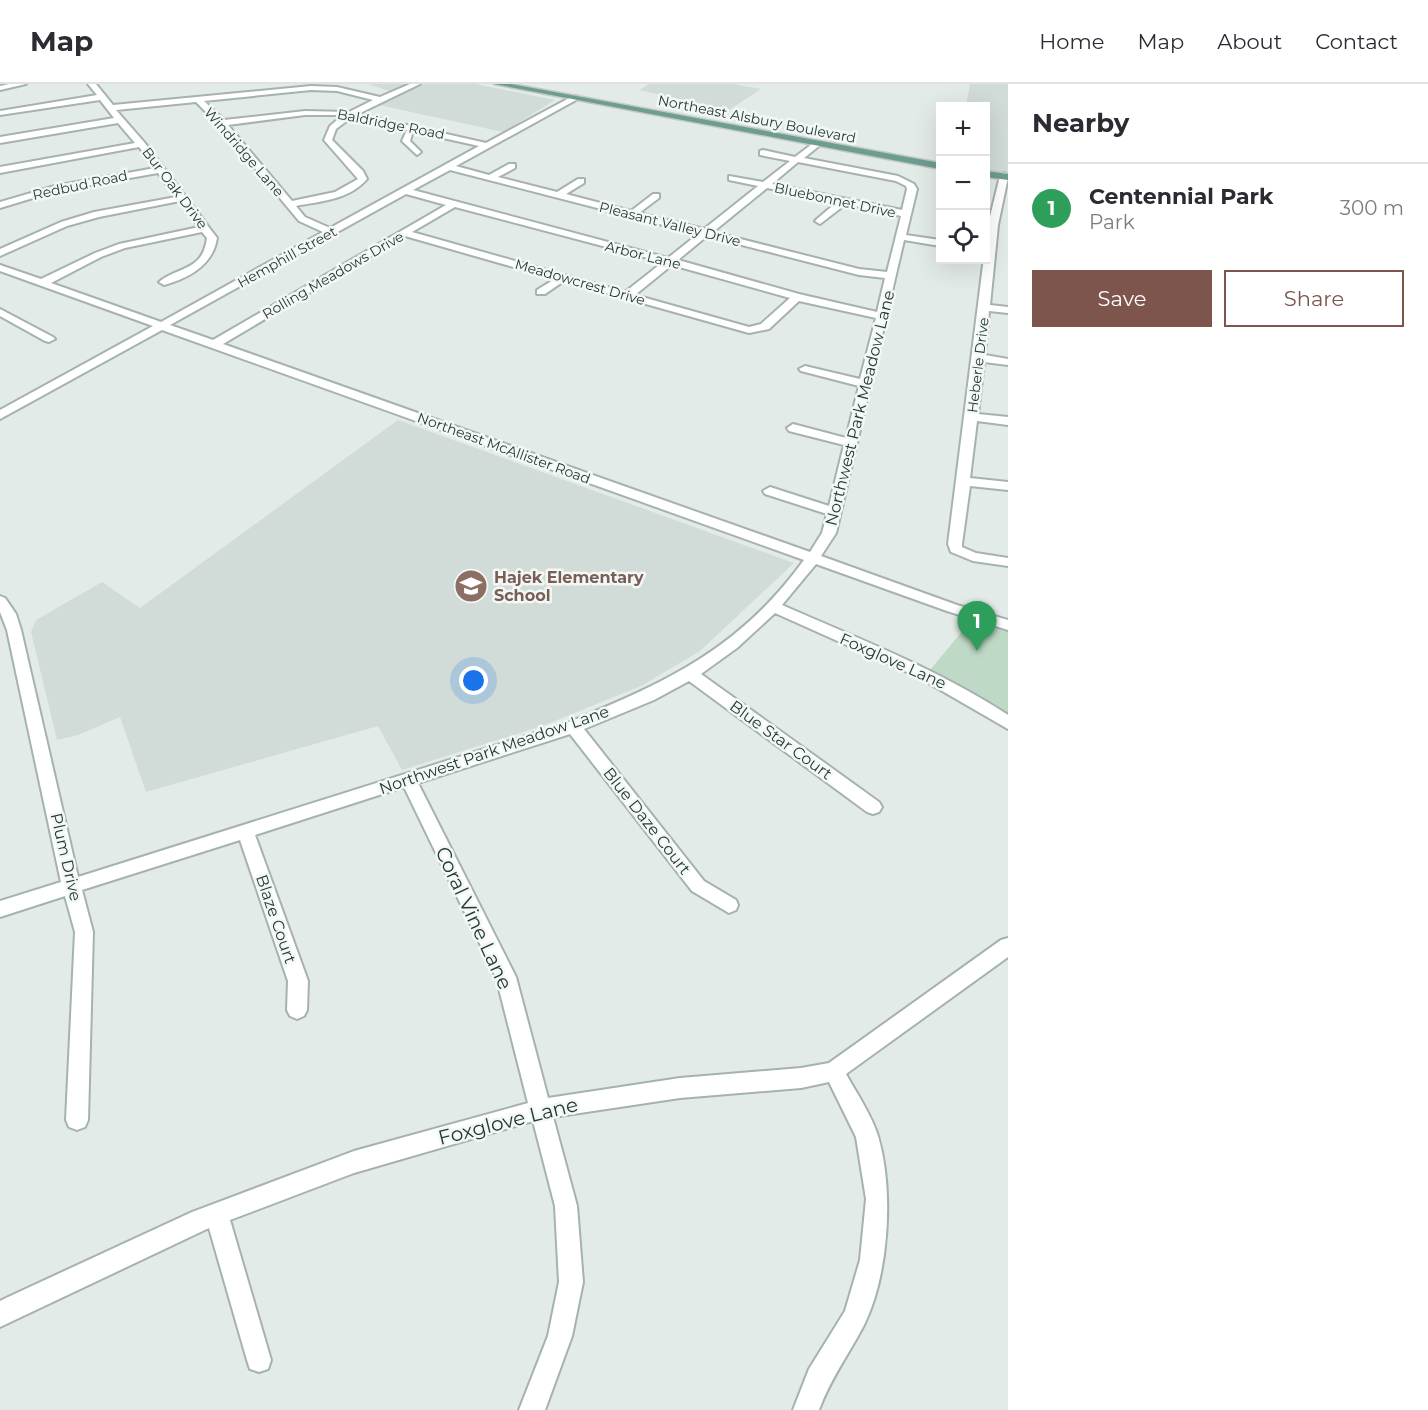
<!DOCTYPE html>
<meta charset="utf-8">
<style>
body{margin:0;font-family:Montserrat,sans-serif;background:#f7f7f7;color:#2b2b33}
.controls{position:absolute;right:18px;top:18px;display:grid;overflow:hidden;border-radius:0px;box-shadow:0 6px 24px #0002}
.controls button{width:54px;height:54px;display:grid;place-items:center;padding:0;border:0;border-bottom:2px solid #e1e1e2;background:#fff;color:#2b2b33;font:30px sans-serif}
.you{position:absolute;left:474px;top:597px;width:21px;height:21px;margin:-15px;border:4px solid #fff;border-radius:50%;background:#1a73e8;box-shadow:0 0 0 9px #1a73e833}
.badge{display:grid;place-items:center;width:39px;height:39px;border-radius:50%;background:#7d554c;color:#fff;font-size:20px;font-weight:700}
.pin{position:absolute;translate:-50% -50px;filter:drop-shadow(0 2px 3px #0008)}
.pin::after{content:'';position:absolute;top:32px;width:21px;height:18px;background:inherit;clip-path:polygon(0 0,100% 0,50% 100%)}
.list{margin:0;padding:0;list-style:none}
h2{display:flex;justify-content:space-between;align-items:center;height:78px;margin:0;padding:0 24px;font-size:26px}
h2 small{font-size:20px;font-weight:400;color:#7c7c81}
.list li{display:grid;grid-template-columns:39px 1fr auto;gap:18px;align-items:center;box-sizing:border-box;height:90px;padding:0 24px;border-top:2px solid #e1e1e2}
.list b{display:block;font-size:22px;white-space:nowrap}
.list p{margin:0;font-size:20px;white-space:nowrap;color:#7c7c81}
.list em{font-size:20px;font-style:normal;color:#7c7c81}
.actions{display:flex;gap:12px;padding:18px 24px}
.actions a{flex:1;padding:14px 0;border:2px solid #7d554c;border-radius:0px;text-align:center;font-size:21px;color:#7d554c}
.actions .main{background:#7d554c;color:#fff}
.icon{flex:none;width:33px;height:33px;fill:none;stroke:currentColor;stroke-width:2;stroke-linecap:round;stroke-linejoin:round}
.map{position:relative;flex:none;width:1008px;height:1326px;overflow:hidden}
header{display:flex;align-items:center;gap:36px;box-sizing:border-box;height:84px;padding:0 30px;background:#fff;border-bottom:2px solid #e1e1e2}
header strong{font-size:28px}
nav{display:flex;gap:33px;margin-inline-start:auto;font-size:21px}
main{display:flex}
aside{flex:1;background:#fff}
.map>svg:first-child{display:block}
.built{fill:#d1dbd7}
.green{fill:#bedac6}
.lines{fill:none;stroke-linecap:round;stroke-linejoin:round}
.minor-casing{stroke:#a6b2af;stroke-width:4}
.major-casing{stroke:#c2c8c6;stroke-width:3}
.minor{fill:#fff;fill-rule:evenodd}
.major{fill:#6d9c90;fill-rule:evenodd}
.labels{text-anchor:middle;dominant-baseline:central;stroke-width:5;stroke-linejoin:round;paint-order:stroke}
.far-street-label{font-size:14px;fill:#253a35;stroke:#f3f8f6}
.street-label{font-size:16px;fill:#253a35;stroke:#f3f8f6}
.education-label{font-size:16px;font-weight:bold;fill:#785e54;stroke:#f3f8f6;text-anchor:start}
.near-street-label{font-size:20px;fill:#253a35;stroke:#f3f8f6}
</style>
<header>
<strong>Map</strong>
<nav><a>Home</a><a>Map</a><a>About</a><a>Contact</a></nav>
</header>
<main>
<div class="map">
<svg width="1008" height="1326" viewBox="0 0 1008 1326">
<rect width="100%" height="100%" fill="#e3ebe8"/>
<path class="built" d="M 368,0 L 476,0 L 555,16 L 503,48 L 370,19 L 392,8 Z
M 649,0 L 734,0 L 761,5 L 729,26 L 639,6 Z
M 970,0 L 1008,0 L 1008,89 L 986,86 L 986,22 L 966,22 Z
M 398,336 L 794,479 L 700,567 L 641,602 L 545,641 L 402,686 L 378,642 L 146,708 L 120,633 L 78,651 L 57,656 L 31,548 L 36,536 L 102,498 L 140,524 Z"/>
<path class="green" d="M 970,538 L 1008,548 L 1008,634 L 991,621 L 930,586 Z"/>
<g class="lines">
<defs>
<path id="minor" d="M 9,0 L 26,0 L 0,6 L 0,2 Z
M 88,0 L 96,0 L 113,21 L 311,2 L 337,3 L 380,13 L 410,0 L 420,0 L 358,30 L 486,59 L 573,12 L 576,12 L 576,16 L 456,82 L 489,91 L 509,80 L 515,80 L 515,84 L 498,93 L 557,108 L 578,95 L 584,95 L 584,99 L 566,110 L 631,127 L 653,110 L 659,110 L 659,114 L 639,129 L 704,145 L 758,102 L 729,96 L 729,92 L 763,98 L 790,77 L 760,71 L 760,67 L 763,66 L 795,73 L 816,57 L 820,60 L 819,62 L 804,74 L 898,92 L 914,100 L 917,105 L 906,151 L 940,156 L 940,162 L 904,156 L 836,449 L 821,472 L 957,521 L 1008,536 L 1008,546 L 947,527 L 816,480 L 782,521 C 859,555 938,585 1008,631 L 1008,645 L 918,593 L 775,529 L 737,564 L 701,590 L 879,718 L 882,723 L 879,728 L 873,730 L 867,728 L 689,597 L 654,616 L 584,645 L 704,797 L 736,816 L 738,821 L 736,826 L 729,829 L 692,807 L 570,650 L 418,699 L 516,893 L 548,1014 L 680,994 L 801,984 L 829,979 L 1001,856 L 1008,854 L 1008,873 L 846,990 C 857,1010 871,1030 878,1052 C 894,1106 889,1190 864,1241 C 849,1270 830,1295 819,1326 L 793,1326 L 809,1285 L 845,1227 L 860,1176 L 866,1115 L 856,1053 L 829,998 L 801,1004 L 680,1014 L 553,1033 L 577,1122 L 583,1198 L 572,1252 L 545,1326 L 519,1326 L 548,1252 L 559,1198 L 555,1122 L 533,1037 L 354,1089 L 230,1136 L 271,1276 L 268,1285 L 259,1288 L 250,1285 L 247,1276 L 209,1144 L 0,1243 L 0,1217 L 6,1214 L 192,1128 L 354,1067 L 528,1019 L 496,893 L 404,703 L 255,751 L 308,897 L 307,926 L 304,932 L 297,935 L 290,932 L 287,926 L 288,897 L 240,756 L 82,806 L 93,848 L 88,1036 L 85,1043 L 77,1046 L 69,1043 L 66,1036 L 75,848 L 65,812 L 0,833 L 0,817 L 61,798 L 7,546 L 0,528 L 0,512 L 5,514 L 16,530 L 21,546 L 78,793 L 567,639 C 665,599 740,565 804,476 L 162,246 L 0,335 L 0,326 L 153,242 L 0,187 L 0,181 L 41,195 L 95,169 L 119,160 L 199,143 L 180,117 L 99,133 L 67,142 L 0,172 L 0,165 L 61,138 L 94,128 L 176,113 L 158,89 L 56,107 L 0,124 L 0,118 L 55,102 L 155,84 L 139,63 L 0,89 L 0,83 L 135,59 L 118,39 L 0,59 L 0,53 L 114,34 L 100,16 L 0,31 L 0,27 L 97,11 ZM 311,6 L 337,7 L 373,16 L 349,28 L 305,27 L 224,36 L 204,17 ZM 196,18 L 219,41 L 299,137 L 323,148 L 161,238 L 51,199 L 101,173 L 125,164 L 202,148 L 207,154 C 203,187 179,182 159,198 L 164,201 C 189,194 213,181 217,154 L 144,58 L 116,26 ZM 305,31 L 343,31 L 330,42 L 324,56 L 358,95 L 335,108 L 292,117 L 228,41 ZM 352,33 L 407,46 L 402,57 L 417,71 L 421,68 L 410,57 L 412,50 L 416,48 L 479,62 L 330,144 L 305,133 L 296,122 C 321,117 349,116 367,95 L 363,87 L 332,56 L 336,45 ZM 798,78 L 896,97 L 906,102 L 907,105 L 902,126 L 772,100 ZM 450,86 L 698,150 L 668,174 L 413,106 ZM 767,104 L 837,118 L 817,135 L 815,137 L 820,140 L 846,120 L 901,132 L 887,188 L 859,185 L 713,148 ZM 406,110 L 446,121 L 213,256 L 170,241 ZM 455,123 L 663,178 L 625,208 L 412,148 ZM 405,152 L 555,195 L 537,206 L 537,210 L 545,210 L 564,197 L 749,249 L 769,245 L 799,217 L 876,234 L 860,295 L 805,282 L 799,285 L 801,287 L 859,302 L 846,354 L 793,340 L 787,344 L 789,347 L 844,361 L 829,422 L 770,403 L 763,407 L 765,410 L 827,430 L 822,449 L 810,468 L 223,260 ZM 707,152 L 859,191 L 885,194 L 877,228 L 799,210 L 678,176 ZM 672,181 L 790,214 L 761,240 L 749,243 L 635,211 Z
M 1004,89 L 1008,93 L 998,141 L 990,221 L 1008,223 L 1008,229 L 989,227 L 985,271 L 1008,275 L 1008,281 L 984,278 L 978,330 L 1008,333 L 1008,341 L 977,337 L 970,394 L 1008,398 L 1008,406 L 970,402 L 962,460 L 962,463 L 976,469 L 1008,474 L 1008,482 L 973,477 L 951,468 L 948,460 L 988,141 L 1000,92 Z
M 0,225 L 53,253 L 55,255 L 49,258 L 45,257 L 0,232 Z"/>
<path id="major" d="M 494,0 L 511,0 L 940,79 L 940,85 Z
M 986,87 L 1008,90 L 1008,96 L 986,93 Z"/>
</defs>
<use href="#minor" class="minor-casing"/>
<use href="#major" class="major-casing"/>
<use href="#minor" class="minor"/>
<use href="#major" class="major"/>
</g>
<defs>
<symbol id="school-disc" viewBox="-11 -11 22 22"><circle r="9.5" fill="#8d6e63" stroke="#f3f8f6"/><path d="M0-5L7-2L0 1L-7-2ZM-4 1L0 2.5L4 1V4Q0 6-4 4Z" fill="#fff"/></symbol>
</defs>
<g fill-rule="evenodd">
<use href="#school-disc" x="452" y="483" width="38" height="38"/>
</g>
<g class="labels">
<g class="far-street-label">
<text transform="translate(757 35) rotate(11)">Northeast Alsbury Boulevard</text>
<text transform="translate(391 40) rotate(11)">Baldridge Road</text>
<text transform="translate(244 68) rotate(49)">Windridge Lane</text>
<text transform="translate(80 101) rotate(-12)">Redbud Road</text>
<text transform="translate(175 104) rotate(53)">Bur Oak Drive</text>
<text transform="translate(835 116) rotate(12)">Bluebonnet Drive</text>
<text transform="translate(670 140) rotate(14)">Pleasant Valley Drive</text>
<text transform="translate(643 171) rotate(14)">Arbor Lane</text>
<text transform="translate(287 173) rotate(-29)">Hemphill Street</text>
<text transform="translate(333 191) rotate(-30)">Rolling Meadows Drive</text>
<text transform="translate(580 198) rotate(16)">Meadowcrest Drive</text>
<text transform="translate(978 281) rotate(-83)">Heberle Drive</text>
<text transform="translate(504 364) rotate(20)">Northeast McAllister Road</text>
</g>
<g class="street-label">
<text transform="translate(860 324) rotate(-76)">Northwest Park Meadow Lane</text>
<text transform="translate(893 577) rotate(24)">Foxglove Lane</text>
<text transform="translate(781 656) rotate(36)">Blue Star Court</text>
<text transform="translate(494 666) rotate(-19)">Northwest Park Meadow Lane</text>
<text transform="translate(647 737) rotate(52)">Blue Daze Court</text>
<text transform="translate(66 773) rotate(77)">Plum Drive</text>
<text transform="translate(276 835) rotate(71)">Blaze Court</text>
</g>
<g class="education-label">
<text x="494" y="493">Hajek Elementary<tspan x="494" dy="18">School</tspan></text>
</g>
<g class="near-street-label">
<text transform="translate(474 834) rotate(65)">Coral Vine Lane</text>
<text transform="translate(508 1037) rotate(-14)">Foxglove Lane</text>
</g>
</g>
</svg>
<div class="controls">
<button>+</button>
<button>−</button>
<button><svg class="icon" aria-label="locate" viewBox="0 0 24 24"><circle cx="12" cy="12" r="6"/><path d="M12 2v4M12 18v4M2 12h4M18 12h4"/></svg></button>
</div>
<div class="you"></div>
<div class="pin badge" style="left:977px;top:567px;background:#2e9e5b">1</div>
</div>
<aside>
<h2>Nearby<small></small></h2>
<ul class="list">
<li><span class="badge" style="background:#2e9e5b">1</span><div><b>Centennial Park</b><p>Park</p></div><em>300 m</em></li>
</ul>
<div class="actions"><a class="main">Save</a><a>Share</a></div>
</aside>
</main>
